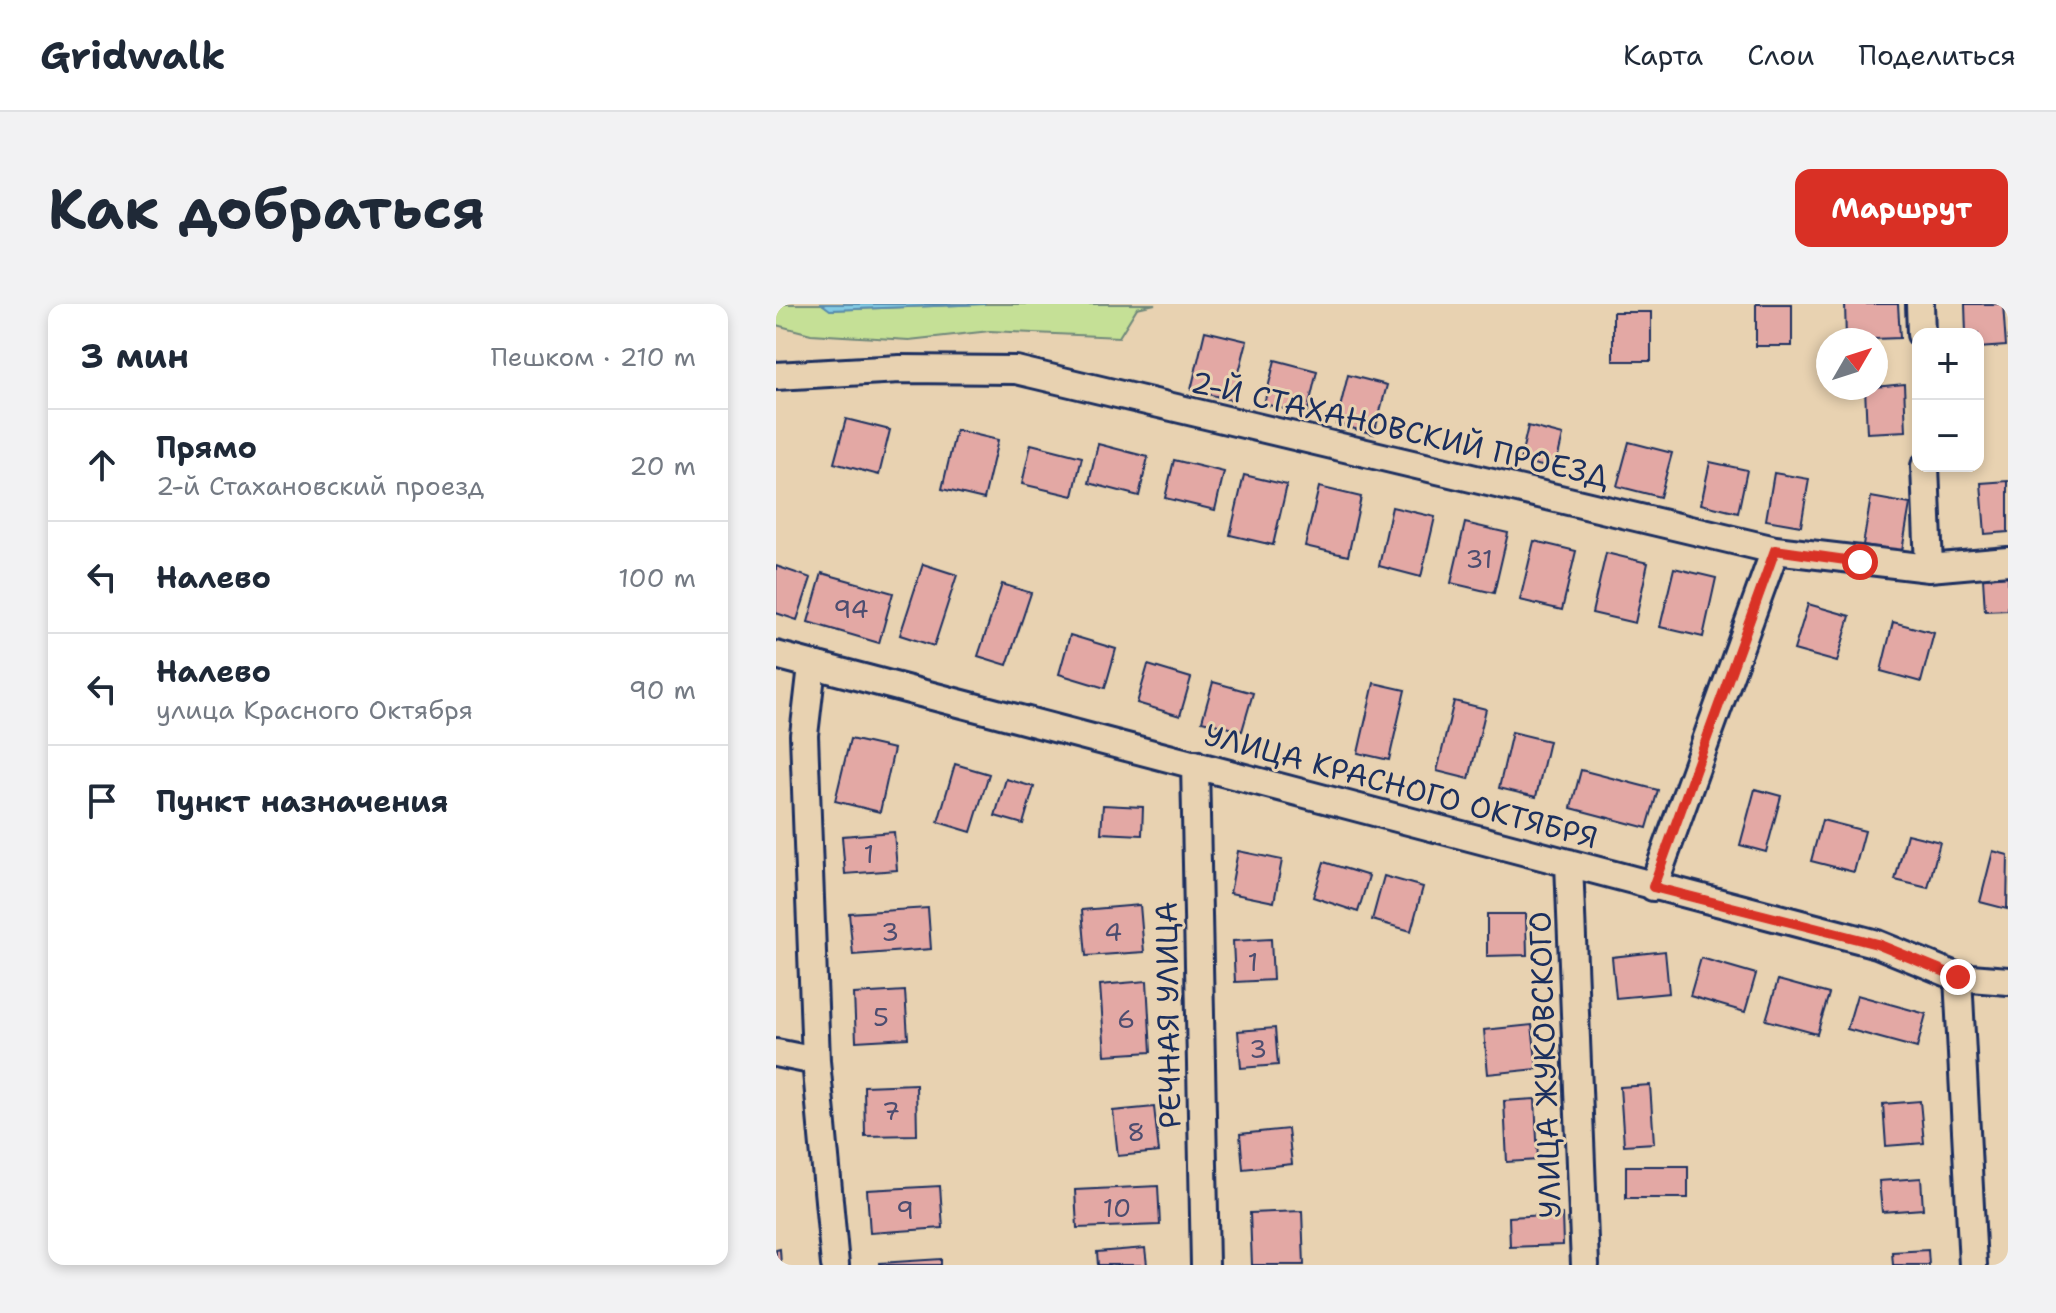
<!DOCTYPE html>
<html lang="ru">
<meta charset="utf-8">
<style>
body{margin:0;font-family:"Shantell Sans",sans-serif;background:#f2f2f3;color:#1f2937}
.controls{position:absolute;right:24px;top:24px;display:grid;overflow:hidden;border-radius:16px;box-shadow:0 4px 12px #0003}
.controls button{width:72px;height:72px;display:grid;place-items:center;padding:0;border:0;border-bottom:2px solid #e0e1e3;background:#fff;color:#1f2937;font:40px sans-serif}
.compass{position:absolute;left:1040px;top:24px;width:72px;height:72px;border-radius:50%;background:#fff;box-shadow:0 4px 12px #0003;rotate:51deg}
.stop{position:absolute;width:24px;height:24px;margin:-18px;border:6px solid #d93025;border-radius:50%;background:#fff}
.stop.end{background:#d93025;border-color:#fff;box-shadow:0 2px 8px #0008}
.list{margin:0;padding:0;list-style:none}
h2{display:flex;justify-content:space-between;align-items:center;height:104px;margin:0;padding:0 32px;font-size:34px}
h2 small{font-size:26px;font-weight:400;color:#747a83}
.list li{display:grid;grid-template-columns:52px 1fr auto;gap:24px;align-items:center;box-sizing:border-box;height:112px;padding:0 32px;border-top:2px solid #e0e1e3}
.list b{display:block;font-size:30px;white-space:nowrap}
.list p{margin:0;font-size:26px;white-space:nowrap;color:#747a83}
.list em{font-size:26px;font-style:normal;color:#747a83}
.icon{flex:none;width:44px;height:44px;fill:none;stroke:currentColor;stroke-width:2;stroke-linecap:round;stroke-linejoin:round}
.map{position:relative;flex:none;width:1232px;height:961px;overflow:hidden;border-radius:16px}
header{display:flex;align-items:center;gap:48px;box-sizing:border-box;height:112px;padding:0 40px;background:#fff;border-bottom:2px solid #e0e1e3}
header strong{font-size:38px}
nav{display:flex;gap:44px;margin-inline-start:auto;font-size:28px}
.intro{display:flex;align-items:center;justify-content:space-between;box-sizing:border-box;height:192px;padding:0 48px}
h1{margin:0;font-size:56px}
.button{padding:20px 36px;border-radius:16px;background:#d93025;color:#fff;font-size:28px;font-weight:700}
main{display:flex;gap:48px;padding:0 48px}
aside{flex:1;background:#fff;border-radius:16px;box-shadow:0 4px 12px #0003}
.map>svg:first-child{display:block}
.green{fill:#c5e096;stroke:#70887a;stroke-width:2}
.water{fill:#83cae3;stroke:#598cae;stroke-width:2}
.building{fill:#e3a8a4;stroke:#1b2f5e;stroke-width:2}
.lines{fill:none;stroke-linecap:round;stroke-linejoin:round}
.street-casing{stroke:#1b2f5e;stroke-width:32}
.street{stroke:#e8d2b1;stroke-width:26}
.route{stroke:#d93025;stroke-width:10}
.labels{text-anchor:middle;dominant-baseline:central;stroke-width:6;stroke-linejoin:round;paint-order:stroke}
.number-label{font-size:26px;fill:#4d4d70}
.street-label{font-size:30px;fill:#1b2f5e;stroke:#e8d2b1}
</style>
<header>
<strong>Gridwalk</strong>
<nav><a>Карта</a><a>Слои</a><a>Поделиться</a></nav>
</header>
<div class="intro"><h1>Как добраться</h1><a class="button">Маршрут</a></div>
<main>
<aside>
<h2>3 мин<small>Пешком · 210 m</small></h2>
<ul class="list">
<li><svg class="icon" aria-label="ahead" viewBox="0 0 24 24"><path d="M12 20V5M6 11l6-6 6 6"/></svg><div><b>Прямо</b><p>2-й Стахановский проезд</p></div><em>20 m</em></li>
<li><svg class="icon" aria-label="left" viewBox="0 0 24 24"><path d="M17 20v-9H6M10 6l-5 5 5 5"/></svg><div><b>Налево</b></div><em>100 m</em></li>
<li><svg class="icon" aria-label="left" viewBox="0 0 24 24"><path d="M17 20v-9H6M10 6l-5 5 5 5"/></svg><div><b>Налево</b><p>улица Красного Октября</p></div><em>90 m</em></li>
<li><svg class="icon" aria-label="arrive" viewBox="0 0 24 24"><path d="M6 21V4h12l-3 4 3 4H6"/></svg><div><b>Пункт назначения</b></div></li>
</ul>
</aside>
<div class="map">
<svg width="1232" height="961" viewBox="0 0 1232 961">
<rect width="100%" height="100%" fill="#e8d2b1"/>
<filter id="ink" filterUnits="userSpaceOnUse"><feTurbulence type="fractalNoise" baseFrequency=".0125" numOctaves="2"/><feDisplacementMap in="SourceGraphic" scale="16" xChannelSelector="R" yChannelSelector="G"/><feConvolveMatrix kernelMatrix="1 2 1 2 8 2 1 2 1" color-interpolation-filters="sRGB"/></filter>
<g filter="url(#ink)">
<path class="green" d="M 0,0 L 46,0 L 55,6 L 209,0 L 379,0 L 361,4 L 343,33 L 214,27 L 133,36 L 35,30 L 0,21 Z"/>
<path class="water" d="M 46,0 L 209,0 L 54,6 Z"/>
<path class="building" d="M 980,0 L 1016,0 L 1016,42 L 980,42 Z
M 1069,0 L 1122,0 L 1124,34 L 1070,36 Z
M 1189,0 L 1227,0 L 1230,42 L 1202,44 L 1202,30 L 1190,30 Z
M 837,8 L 875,8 L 875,57 L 837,57 Z
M 429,27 L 471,37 L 456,96 L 415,86 Z
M 499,56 L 541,67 L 531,110 L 488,100 Z
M 572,71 L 611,81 L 598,130 L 560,120 Z
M 1128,80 L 1130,127 L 1091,129 L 1089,84 Z
M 70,115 L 114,126 L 103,171 L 58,159 Z
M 752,122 L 787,131 L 779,165 L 744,157 Z
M 180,126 L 222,136 L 208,195 L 166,185 Z
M 853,138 L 896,149 L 884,193 L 841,182 Z
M 255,140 L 306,153 L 297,192 L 246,180 Z
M 322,140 L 372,153 L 363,192 L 313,179 Z
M 398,156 L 448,168 L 439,206 L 389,194 Z
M 934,158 L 971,166 L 962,209 L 925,200 Z
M 998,169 L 1033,175 L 1025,222 L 990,216 Z
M 468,171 L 511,181 L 497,241 L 454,231 Z
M 1232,177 L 1232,228 L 1209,230 L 1205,179 Z
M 543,183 L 585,193 L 572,252 L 529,242 Z
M 1095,193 L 1134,200 L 1126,247 L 1087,241 Z
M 616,203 L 659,213 L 645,273 L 603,262 Z
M 689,219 L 732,229 L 718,289 L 675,279 Z
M 758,237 L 800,247 L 786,306 L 744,296 Z
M 830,249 L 872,259 L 859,319 L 816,309 Z
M 147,260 L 181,271 L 158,342 L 124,331 Z
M 0,262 L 35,274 L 21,316 L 0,309 Z
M 898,264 L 940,274 L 927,333 L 884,323 Z
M 46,269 L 117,289 L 103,339 L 32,318 Z
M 1232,272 L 1232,306 L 1209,307 L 1207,274 Z
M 226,280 L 255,289 L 231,361 L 202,352 Z
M 1032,300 L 1074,312 L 1061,358 L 1018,346 Z
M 1117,318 L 1158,329 L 1145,378 L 1105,367 Z
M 294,331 L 340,345 L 329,384 L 283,370 Z
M 372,361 L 415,374 L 404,412 L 361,399 Z
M 437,378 L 477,389 L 466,427 L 426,417 Z
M 598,379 L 629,386 L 613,456 L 582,449 Z
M 678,397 L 710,405 L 693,475 L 661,467 Z
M 736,428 L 773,437 L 760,493 L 723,484 Z
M 74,435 L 118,445 L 104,508 L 59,497 Z
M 179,460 L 213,470 L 195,528 L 162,518 Z
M 805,466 L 882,486 L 871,524 L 795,504 Z
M 230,475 L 258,483 L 247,520 L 219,512 Z
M 979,485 L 1005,492 L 990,548 L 964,541 Z
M 327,501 L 367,503 L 366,531 L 325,529 Z
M 1046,516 L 1089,527 L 1078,568 L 1035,557 Z
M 118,528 L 121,566 L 69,570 L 66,532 Z
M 1131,530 L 1164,538 L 1152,584 L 1119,576 Z
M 462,547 L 506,556 L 498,598 L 454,589 Z
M 1217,547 L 1232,551 L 1231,605 L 1204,598 Z
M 548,558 L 593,572 L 582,608 L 537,593 Z
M 608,572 L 647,583 L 635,627 L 596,616 Z
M 364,601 L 368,648 L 310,652 L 306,606 Z
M 152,604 L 155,645 L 77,651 L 73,609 Z
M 711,610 L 750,610 L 751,651 L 711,652 Z
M 495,635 L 497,676 L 459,678 L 457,637 Z
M 889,647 L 893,689 L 840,694 L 836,653 Z
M 925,654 L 980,670 L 969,708 L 914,692 Z
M 1002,676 L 1053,690 L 1041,730 L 990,716 Z
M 371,677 L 375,748 L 329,751 L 324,681 Z
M 129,687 L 132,734 L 80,737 L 78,690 Z
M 1081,691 L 1150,710 L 1141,744 L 1071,725 Z
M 756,721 L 761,765 L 712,770 L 708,726 Z
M 499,724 L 502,761 L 465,764 L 462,727 Z
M 140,780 L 141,831 L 89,832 L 88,782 Z
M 874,781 L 878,839 L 848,841 L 844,783 Z
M 759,795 L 762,856 L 731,858 L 728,797 Z
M 1144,797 L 1148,839 L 1110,842 L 1107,800 Z
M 378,803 L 383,848 L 342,852 L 337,807 Z
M 512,825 L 516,860 L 467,865 L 464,830 Z
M 850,862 L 912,862 L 912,894 L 850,894 Z
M 1145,874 L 1147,905 L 1106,908 L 1103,877 Z
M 164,882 L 167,924 L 94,929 L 91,886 Z
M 382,882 L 384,921 L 301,924 L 299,886 Z
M 526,907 L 528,961 L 476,961 L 474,909 Z
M 786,910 L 787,941 L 734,943 L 733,913 Z
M 369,944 L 371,961 L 322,961 L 321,948 Z
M 4,945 L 5,961 L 0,961 L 0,946 Z
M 1152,946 L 1153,961 L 1117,961 L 1116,948 Z
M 165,955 L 165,961 L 104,961 L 104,959 Z"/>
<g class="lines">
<defs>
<path id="street" d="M 1144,0 L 1145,30
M 0,72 L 124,65 L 240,66 L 999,246 L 1153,264 L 1232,257
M 1149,162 L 1153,264
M 0,351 L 1101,640 L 1182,673 L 1232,677
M 36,362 L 28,431 L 40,757 L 59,961
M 419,460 L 429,961
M 793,559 L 809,961
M 877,583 L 999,246
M 1182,673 L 1197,961
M 0,749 L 40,757"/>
</defs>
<use href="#street" class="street-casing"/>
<use href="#street" class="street"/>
</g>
</g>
<g class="lines" filter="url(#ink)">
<path class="route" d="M 1084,258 L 999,246 L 877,583 L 1101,640 L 1182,673"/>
</g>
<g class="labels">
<g class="number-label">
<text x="703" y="254">31</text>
<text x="75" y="304">94</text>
<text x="93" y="549">1</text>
<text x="114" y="627">3</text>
<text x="337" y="627">4</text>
<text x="477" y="657">1</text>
<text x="105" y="712">5</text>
<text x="350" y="714">6</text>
<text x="482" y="744">3</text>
<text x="115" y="806">7</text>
<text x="360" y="827">8</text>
<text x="341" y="903">10</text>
<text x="129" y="905">9</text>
</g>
<g class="street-label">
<text transform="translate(624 125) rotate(13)">2-Й СТАХАНОВСКИЙ ПРОЕЗД</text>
<text transform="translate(625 482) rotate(15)">УЛИЦА КРАСНОГО ОКТЯБРЯ</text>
<text transform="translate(392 711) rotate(-91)">РЕЧНАЯ УЛИЦА</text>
<text transform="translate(769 761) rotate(-92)">УЛИЦА ЖУКОВСКОГО</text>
</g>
</g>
</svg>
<div class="controls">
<button>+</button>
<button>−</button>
</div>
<svg class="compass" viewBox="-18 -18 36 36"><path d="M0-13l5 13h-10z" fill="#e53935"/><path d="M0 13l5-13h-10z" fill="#747a83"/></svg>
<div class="stop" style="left:1084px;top:258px"></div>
<div class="stop end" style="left:1182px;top:673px"></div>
</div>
</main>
